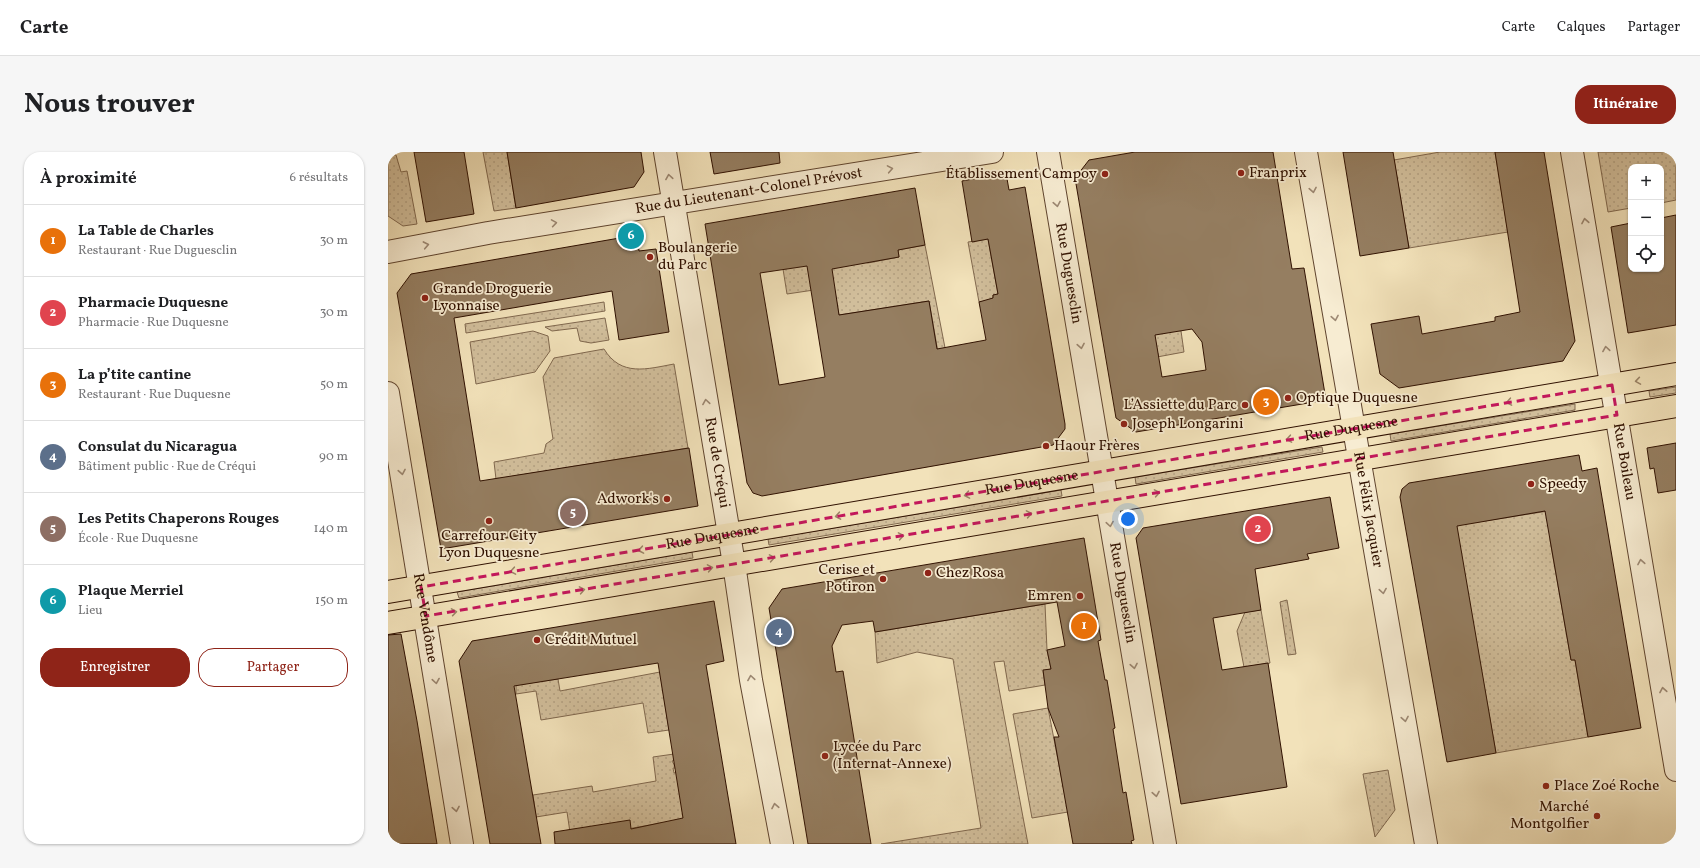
<!DOCTYPE html>
<html lang="fr">
<meta charset="utf-8">
<style>
body{margin:0;font-family:Vollkorn,serif;background:#f6f6f6;color:#202124}
.controls{position:absolute;right:12px;top:12px;display:grid;overflow:hidden;border-radius:8px;box-shadow:0 1px 3px #0004}
.controls button{width:36px;height:36px;display:grid;place-items:center;padding:0;border:0;border-bottom:1px solid #e0e0e0;background:#fff;color:#202124;font:20px sans-serif}
.you{position:absolute;left:740px;top:367px;width:14px;height:14px;margin:-10px;border:3px solid #fff;border-radius:50%;background:#1a73e8;box-shadow:0 0 0 6px #1a73e833}
.badge{display:grid;place-items:center;width:26px;height:26px;border-radius:50%;background:#8f2418;color:#fff;font-size:13px;font-weight:700}
.pin{position:absolute;translate:-50% -50%;border:2px solid #fff;box-shadow:0 1px 4px #0006}
.list{margin:0;padding:0;list-style:none}
h2{display:flex;justify-content:space-between;align-items:center;height:52px;margin:0;padding:0 16px;font-size:17px}
h2 small{font-size:13px;font-weight:400;color:#757577}
.list li{display:grid;grid-template-columns:26px 1fr auto;gap:12px;align-items:center;box-sizing:border-box;height:72px;padding:0 16px;border-top:1px solid #e0e0e0}
.list b{display:block;font-size:15px;white-space:nowrap}
.list p{margin:0;font-size:13px;white-space:nowrap;color:#757577}
.list em{font-size:13px;font-style:normal;color:#757577}
.actions{display:flex;gap:8px;padding:12px 16px}
.actions a{flex:1;padding:9px 0;border:1px solid #8f2418;border-radius:16px;text-align:center;font-size:14px;color:#8f2418}
.actions .main{background:#8f2418;color:#fff}
.icon{flex:none;width:22px;height:22px;fill:none;stroke:currentColor;stroke-width:2;stroke-linecap:round;stroke-linejoin:round}
.map{position:relative;flex:none;width:1288px;height:692px;overflow:hidden;border-radius:16px}
header{display:flex;align-items:center;gap:24px;box-sizing:border-box;height:56px;padding:0 20px;background:#fff;border-bottom:1px solid #e0e0e0}
header strong{font-size:19px}
nav{display:flex;gap:22px;margin-inline-start:auto;font-size:14px}
.intro{display:flex;align-items:center;justify-content:space-between;box-sizing:border-box;height:96px;padding:0 24px}
h1{margin:0;font-size:28px}
.button{padding:10px 18px;border-radius:16px;background:#8f2418;color:#fff;font-size:14px;font-weight:700}
main{display:flex;gap:24px;padding:0 24px}
aside{flex:1;background:#fff;border-radius:16px;box-shadow:0 1px 3px #0004}
.map>svg:first-child{display:block}
.grass{fill:url(#grass-dots);stroke:#80684e}
.building{fill:#957e61;stroke:#301101;fill-rule:evenodd}
.lines{fill:none;stroke-linecap:round;stroke-linejoin:round}
.minor-casing{stroke:#60452f;stroke-width:24}
.primary-casing{stroke:#301101;stroke-width:24}
.minor{stroke:#f7ecd2;stroke-width:22}
.primary{stroke:#f2e2ba;stroke-width:22}
.oneway{stroke:#9d8974}
.oneway2{stroke:#9b8467}
.marked{fill:none;stroke:#c2185b;stroke-width:3;stroke-dasharray:8 5;stroke-linejoin:round}
.poi-dot{fill:#8f2418;stroke:#f7ecd2;stroke-width:1.5}
.labels{text-anchor:middle;dominant-baseline:central;stroke-width:3.5;stroke-linejoin:round;paint-order:stroke}
.poi-label{font-size:15px;fill:#301101;stroke:#f7ecd2;text-anchor:start}
.street-label{font-size:15px;fill:#301101;stroke:#f7ecd2}
</style>
<header>
<strong>Carte</strong>
<nav><a>Carte</a><a>Calques</a><a>Partager</a></nav>
</header>
<div class="intro"><h1>Nous trouver</h1><a class="button">Itinéraire</a></div>
<main>
<aside>
<h2>À proximité<small>6 résultats</small></h2>
<ul class="list">
<li><span class="badge" style="background:#e8710a">1</span><div><b>La Table de Charles</b><p>Restaurant · Rue Duguesclin</p></div><em>30 m</em></li>
<li><span class="badge" style="background:#e0444e">2</span><div><b>Pharmacie Duquesne</b><p>Pharmacie · Rue Duquesne</p></div><em>30 m</em></li>
<li><span class="badge" style="background:#e8710a">3</span><div><b>La p’tite cantine</b><p>Restaurant · Rue Duquesne</p></div><em>50 m</em></li>
<li><span class="badge" style="background:#5c6f8a">4</span><div><b>Consulat du Nicaragua</b><p>Bâtiment public · Rue de Créqui</p></div><em>90 m</em></li>
<li><span class="badge" style="background:#8d6e63">5</span><div><b>Les Petits Chaperons Rouges</b><p>École · Rue Duquesne</p></div><em>140 m</em></li>
<li><span class="badge" style="background:#0f9aa8">6</span><div><b>Plaque Merriel</b><p>Lieu</p></div><em>150 m</em></li>
</ul>
<div class="actions"><a class="main">Enregistrer</a><a>Partager</a></div>
</aside>
<div class="map">
<svg width="1288" height="692" viewBox="0 0 1288 692">
<defs>
<pattern id="grass-dots" width="8" height="8" patternUnits="userSpaceOnUse"><rect width="8" height="8" fill="#d1be9b"/><path d="M2 2h.1M6 6h.1" fill="none" stroke="#b4a284" stroke-width="1.8" stroke-linecap="round"/></pattern>
</defs>
<rect width="100%" height="100%" fill="#f2e2ba"/>
<filter id="stains"><feTurbulence type="fractalNoise" baseFrequency=".005" numOctaves="4"/><feColorMatrix values="0 0 0 0 .2 0 0 0 0 .09 0 0 0 0 .02 0 0 0 .5 -.17"/></filter>
<radialGradient id="worn" r=".72"><stop offset=".6" stop-color="#630" stop-opacity="0"/><stop offset="1" stop-color="#630" stop-opacity=".3"/></radialGradient>
<path class="grass" d="M 95,0 L 119,0 L 128,56 L 106,59 Z
M 1052,0 L 1107,0 L 1120,80 L 1021,96 L 1006,8 Z
M 1210,0 L 1288,0 L 1288,48 L 1273,51 L 1273,15 L 1243,15 L 1243,56 L 1220,60 Z
M 0,2 L 8,3 L 13,20 L 19,19 L 29,72 L 15,74 L 0,64 Z
M 600,87 L 610,142 L 605,143 L 605,148 L 591,150 L 580,90 Z
M 391,92 L 480,111 L 511,105 L 510,98 L 537,93 L 559,206 L 551,206 L 541,149 L 451,163 L 446,135 L 399,142 Z
M 216,150 L 217,159 L 78,181 L 77,172 Z
M 217,166 L 221,188 L 203,191 L 192,189 L 189,176 L 164,179 L 157,175 Z
M 763,172 L 793,179 L 796,200 L 769,205 L 770,203 Z
M 145,179 L 160,184 L 162,199 L 147,220 L 88,232 L 82,190 Z
M 216,197 C 233,225 259,217 286,212 L 300,296 L 108,327 L 106,310 L 156,301 L 158,292 L 165,287 L 155,225 L 166,206 Z
M 1288,235 L 1288,241 L 1262,245 L 1261,239 Z
M 1187,252 L 1187,258 L 1003,289 L 1002,282 Z
M 934,295 L 935,300 L 748,332 L 747,325 Z
M 673,338 L 674,344 L 381,393 L 380,387 Z
M 1167,358 L 1162,388 L 1183,508 L 1187,508 L 1200,585 L 1108,601 L 1067,371 L 1077,372 Z
M 304,400 L 305,406 L 71,446 L 69,440 Z
M 899,448 L 908,502 L 900,503 L 892,450 Z
M 657,452 L 659,498 L 663,517 L 655,519 L 657,533 L 621,539 L 616,509 L 606,510 L 640,692 L 493,692 L 593,676 L 565,507 L 529,500 L 489,511 L 487,480 Z
M 873,458 L 882,511 L 856,515 L 849,479 L 857,460 Z
M 272,520 L 281,578 L 260,581 L 255,551 L 153,568 L 148,539 L 128,542 L 128,533 L 170,527 L 172,539 Z
M 660,556 L 680,660 L 644,666 L 625,562 Z
M 286,602 L 287,608 L 284,609 L 288,616 L 285,616 L 286,621 L 289,620 L 296,671 L 273,671 L 183,687 L 179,660 L 148,665 L 145,643 L 204,634 L 205,640 L 268,629 L 265,605 Z
M 1000,618 L 1007,658 L 987,685 L 975,622 Z"/>
<path class="building" d="M 26,0 L 76,0 L 86,62 L 38,70 Z
M 119,0 L 253,0 L 256,20 L 246,35 L 128,56 Z
M 322,0 L 391,0 L 392,11 L 326,22 Z
M 747,0 L 885,0 L 904,117 L 916,116 L 938,248 L 748,280 L 728,266 L 687,26 L 701,8 ZM 804,177 L 814,190 L 818,218 L 774,225 L 767,183 Z
M 955,0 L 1005,0 L 1021,96 L 972,104 Z
M 1107,0 L 1156,0 L 1187,189 L 1175,209 L 1011,236 L 992,222 L 983,172 L 1031,164 L 1034,182 L 1107,169 L 1107,165 L 1132,160 Z
M 618,21 L 621,38 L 637,35 L 677,272 L 677,277 L 665,293 L 374,344 L 365,341 L 359,331 L 317,72 L 527,36 L 537,93 L 510,98 L 511,105 L 444,117 L 451,163 L 541,149 L 549,197 L 598,188 L 591,150 L 605,146 L 605,143 L 610,142 L 600,87 L 584,90 L 574,29 ZM 419,114 L 437,225 L 391,233 L 372,121 Z
M 1288,63 L 1288,173 L 1240,181 L 1223,75 L 1243,71 L 1243,117 L 1273,117 L 1273,66 Z
M 249,83 L 251,99 L 268,97 L 281,180 L 231,188 L 224,139 L 66,166 L 92,329 L 301,296 L 310,354 L 53,397 L 9,141 L 23,122 Z
M 1288,291 L 1288,338 L 1270,341 L 1266,316 L 1262,317 L 1259,296 Z
M 1191,303 L 1194,319 L 1209,316 L 1253,576 L 1200,585 L 1187,508 L 1183,508 L 1157,359 L 1069,374 L 1108,601 L 1059,610 L 1012,345 L 1014,337 L 1021,331 Z
M 942,345 L 951,396 L 919,402 L 921,407 L 867,417 L 873,458 L 825,466 L 834,518 L 880,511 L 899,635 L 793,652 L 748,386 L 755,376 Z
M 696,386 L 713,488 L 710,489 L 717,528 L 719,528 L 727,576 L 725,577 L 735,641 L 738,640 L 746,688 L 743,689 L 744,692 L 685,692 L 666,585 L 671,585 L 660,556 L 655,518 L 663,517 L 659,498 L 677,494 L 669,450 L 487,480 L 485,469 L 454,473 L 444,494 L 448,520 L 455,519 L 483,692 L 420,692 L 381,456 L 394,437 Z
M 326,449 L 336,509 L 318,513 L 348,692 L 167,692 L 166,680 L 242,668 L 243,677 L 295,666 L 270,511 L 126,534 L 153,692 L 102,692 L 71,509 L 84,489 Z
M 13,482 L 29,569 L 49,692 L 0,692 L 0,483 Z"/>
<g class="lines">
<defs>
<g id="minor">
<path id="s1" d="M 277,0 L 346,412 L 363,528 L 394,692"/>
<path id="s2" d="M 660,0 L 777,692"/>
<path id="s3" d="M 918,0 L 1038,692"/>
<path id="s4" d="M 1184,0 L 1288,618"/>
<path id="s5" d="M 0,100 L 100,81 L 604,0"/>
<path id="s6" d="M 0,241 L 74,692"/>
</g>
<g id="primary">
<path id="s7" d="M 0,440 L 1288,222"/>
<path d="M 0,471 L 1288,254"/>
</g>
</defs>
<use href="#minor" class="minor-casing"/>
<use href="#primary" class="primary-casing"/>
<use href="#minor" class="minor"/>
<use href="#primary" class="primary"/>
</g>
<defs><path id="oneway-chevron" d="M-2-3.5L2.5 0L-2 3.5" fill="none" stroke-width="1.6" stroke-linecap="round" stroke-linejoin="round"/></defs>
<g class="oneway">
<use href="#oneway-chevron" transform="translate(502 17) rotate(-10)"/>
<use href="#oneway-chevron" transform="translate(281 25) rotate(-99)"/>
<use href="#oneway-chevron" transform="translate(925 38) rotate(80)"/>
<use href="#oneway-chevron" transform="translate(669 52) rotate(80)"/>
<use href="#oneway-chevron" transform="translate(1197 69) rotate(-100)"/>
<use href="#oneway-chevron" transform="translate(166 71) rotate(-9)"/>
<use href="#oneway-chevron" transform="translate(38 93) rotate(-11)"/>
<use href="#oneway-chevron" transform="translate(947 166) rotate(80)"/>
<use href="#oneway-chevron" transform="translate(693 194) rotate(80)"/>
<use href="#oneway-chevron" transform="translate(1218 197) rotate(-99)"/>
<use href="#oneway-chevron" transform="translate(318 250) rotate(-99)"/>
<use href="#oneway-chevron" transform="translate(14 320) rotate(80)"/>
<use href="#oneway-chevron" transform="translate(722 372) rotate(81)"/>
<use href="#oneway-chevron" transform="translate(1253 410) rotate(-100)"/>
<use href="#oneway-chevron" transform="translate(995 439) rotate(81)"/>
<use href="#oneway-chevron" transform="translate(746 514) rotate(80)"/>
<use href="#oneway-chevron" transform="translate(363 526) rotate(-99)"/>
<use href="#oneway-chevron" transform="translate(48 529) rotate(81)"/>
<use href="#oneway-chevron" transform="translate(1275 538) rotate(-100)"/>
<use href="#oneway-chevron" transform="translate(1017 567) rotate(80)"/>
<use href="#oneway-chevron" transform="translate(768 642) rotate(80)"/>
<use href="#oneway-chevron" transform="translate(387 654) rotate(-101)"/>
<use href="#oneway-chevron" transform="translate(68 657) rotate(80)"/>
</g>
<g class="oneway2">
<use href="#oneway-chevron" transform="translate(1250 229) rotate(171)"/>
<use href="#oneway-chevron" transform="translate(1121 250) rotate(170)"/>
<use href="#oneway-chevron" transform="translate(901 287) rotate(170)"/>
<use href="#oneway-chevron" transform="translate(769 341) rotate(-10)"/>
<use href="#oneway-chevron" transform="translate(579 343) rotate(170)"/>
<use href="#oneway-chevron" transform="translate(641 362) rotate(-10)"/>
<use href="#oneway-chevron" transform="translate(450 364) rotate(170)"/>
<use href="#oneway-chevron" transform="translate(513 384) rotate(-10)"/>
<use href="#oneway-chevron" transform="translate(253 398) rotate(170)"/>
<use href="#oneway-chevron" transform="translate(384 406) rotate(-10)"/>
<use href="#oneway-chevron" transform="translate(322 416) rotate(-10)"/>
<use href="#oneway-chevron" transform="translate(125 419) rotate(170)"/>
<use href="#oneway-chevron" transform="translate(194 438) rotate(-10)"/>
<use href="#oneway-chevron" transform="translate(66 460) rotate(-9)"/>
</g>
<path class="marked" d="M 1224,233 L 1229,263 L 38,464 L 33,435 Z"/>
<g class="poi-dot">
<circle cx="853" cy="21" r="4"/>
<circle cx="717" cy="22" r="4"/>
<circle cx="262" cy="105" r="4"/>
<circle cx="37" cy="146" r="4"/>
<circle cx="900" cy="246" r="4"/>
<circle cx="857" cy="253" r="4"/>
<circle cx="736" cy="272" r="4"/>
<circle cx="658" cy="294" r="4"/>
<circle cx="1143" cy="332" r="4"/>
<circle cx="279" cy="347" r="4"/>
<circle cx="101" cy="369" r="4"/>
<circle cx="540" cy="421" r="4"/>
<circle cx="495" cy="427" r="4"/>
<circle cx="692" cy="444" r="4"/>
<circle cx="149" cy="488" r="4"/>
<circle cx="437" cy="604" r="4"/>
<circle cx="1158" cy="634" r="4"/>
<circle cx="1209" cy="664" r="4"/>
</g>
<g class="labels">
<g class="poi-label">
<text x="861" y="21">Franprix</text>
<text x="709" y="22" text-anchor="end">Établissement Campoy</text>
<text x="270" y="96">Boulangerie<tspan x="270" dy="17">du Parc</tspan></text>
<text x="45" y="137">Grande Droguerie<tspan x="45" dy="17">Lyonnaise</tspan></text>
<text x="908" y="246">Optique Duquesne</text>
<text x="849" y="253" text-anchor="end">L’Assiette du Parc</text>
<text x="744" y="272">Joseph Longarini</text>
<text x="666" y="294">Haour Frères</text>
<text x="1151" y="332">Speedy</text>
<text x="271" y="347" text-anchor="end">Adwork's</text>
<text x="101" y="384" text-anchor="middle">Carrefour City<tspan x="101" dy="17">Lyon Duquesne</tspan></text>
<text x="487" y="418" text-anchor="end">Cerise et<tspan x="487" dy="17">Potiron</tspan></text>
<text x="548" y="421">Chez Rosa</text>
<text x="684" y="444" text-anchor="end">Emren</text>
<text x="157" y="488">Crédit Mutuel</text>
<text x="445" y="595">Lycée du Parc<tspan x="445" dy="17">(Internat-Annexe)</tspan></text>
<text x="1166" y="634">Place Zoé Roche</text>
<text x="1201" y="655" text-anchor="end">Marché<tspan x="1201" dy="17">Montgolfier</tspan></text>
</g>
<g class="street-label">
<text stroke="none"><textPath href="#s5" startOffset="366">Rue du Lieutenant-Colonel Prévost</textPath></text>
<text stroke="none"><textPath href="#s2" startOffset="123">Rue Duguesclin</textPath></text>
<text stroke="none"><textPath href="#s7" startOffset="977">Rue Duquesne</textPath></text>
<text stroke="none"><textPath href="#s4" startOffset="314">Rue Boileau</textPath></text>
<text stroke="none"><textPath href="#s1" startOffset="315">Rue de Créqui</textPath></text>
<text stroke="none"><textPath href="#s7" startOffset="653">Rue Duquesne</textPath></text>
<text stroke="none"><textPath href="#s3" startOffset="363">Rue Félix Jacquier</textPath></text>
<text stroke="none"><textPath href="#s7" startOffset="329">Rue Duquesne</textPath></text>
<text stroke="none"><textPath href="#s2" startOffset="447">Rue Duguesclin</textPath></text>
<text stroke="none"><textPath href="#s6" startOffset="228">Rue Vendôme</textPath></text>
</g>
</g>
<rect width="100%" height="100%" filter="url(#stains)"/>
<rect width="100%" height="100%" fill="url(#worn)"/>
</svg>
<div class="controls">
<button>+</button>
<button>−</button>
<button><svg class="icon" aria-label="locate" viewBox="0 0 24 24"><circle cx="12" cy="12" r="6"/><path d="M12 2v4M12 18v4M2 12h4M18 12h4"/></svg></button>
</div>
<div class="you"></div>
<div class="pin badge" style="left:696px;top:474px;background:#e8710a">1</div>
<div class="pin badge" style="left:870px;top:377px;background:#e0444e">2</div>
<div class="pin badge" style="left:878px;top:250px;background:#e8710a">3</div>
<div class="pin badge" style="left:391px;top:480px;background:#5c6f8a">4</div>
<div class="pin badge" style="left:185px;top:361px;background:#8d6e63">5</div>
<div class="pin badge" style="left:243px;top:84px;background:#0f9aa8">6</div>
</div>
</main>
